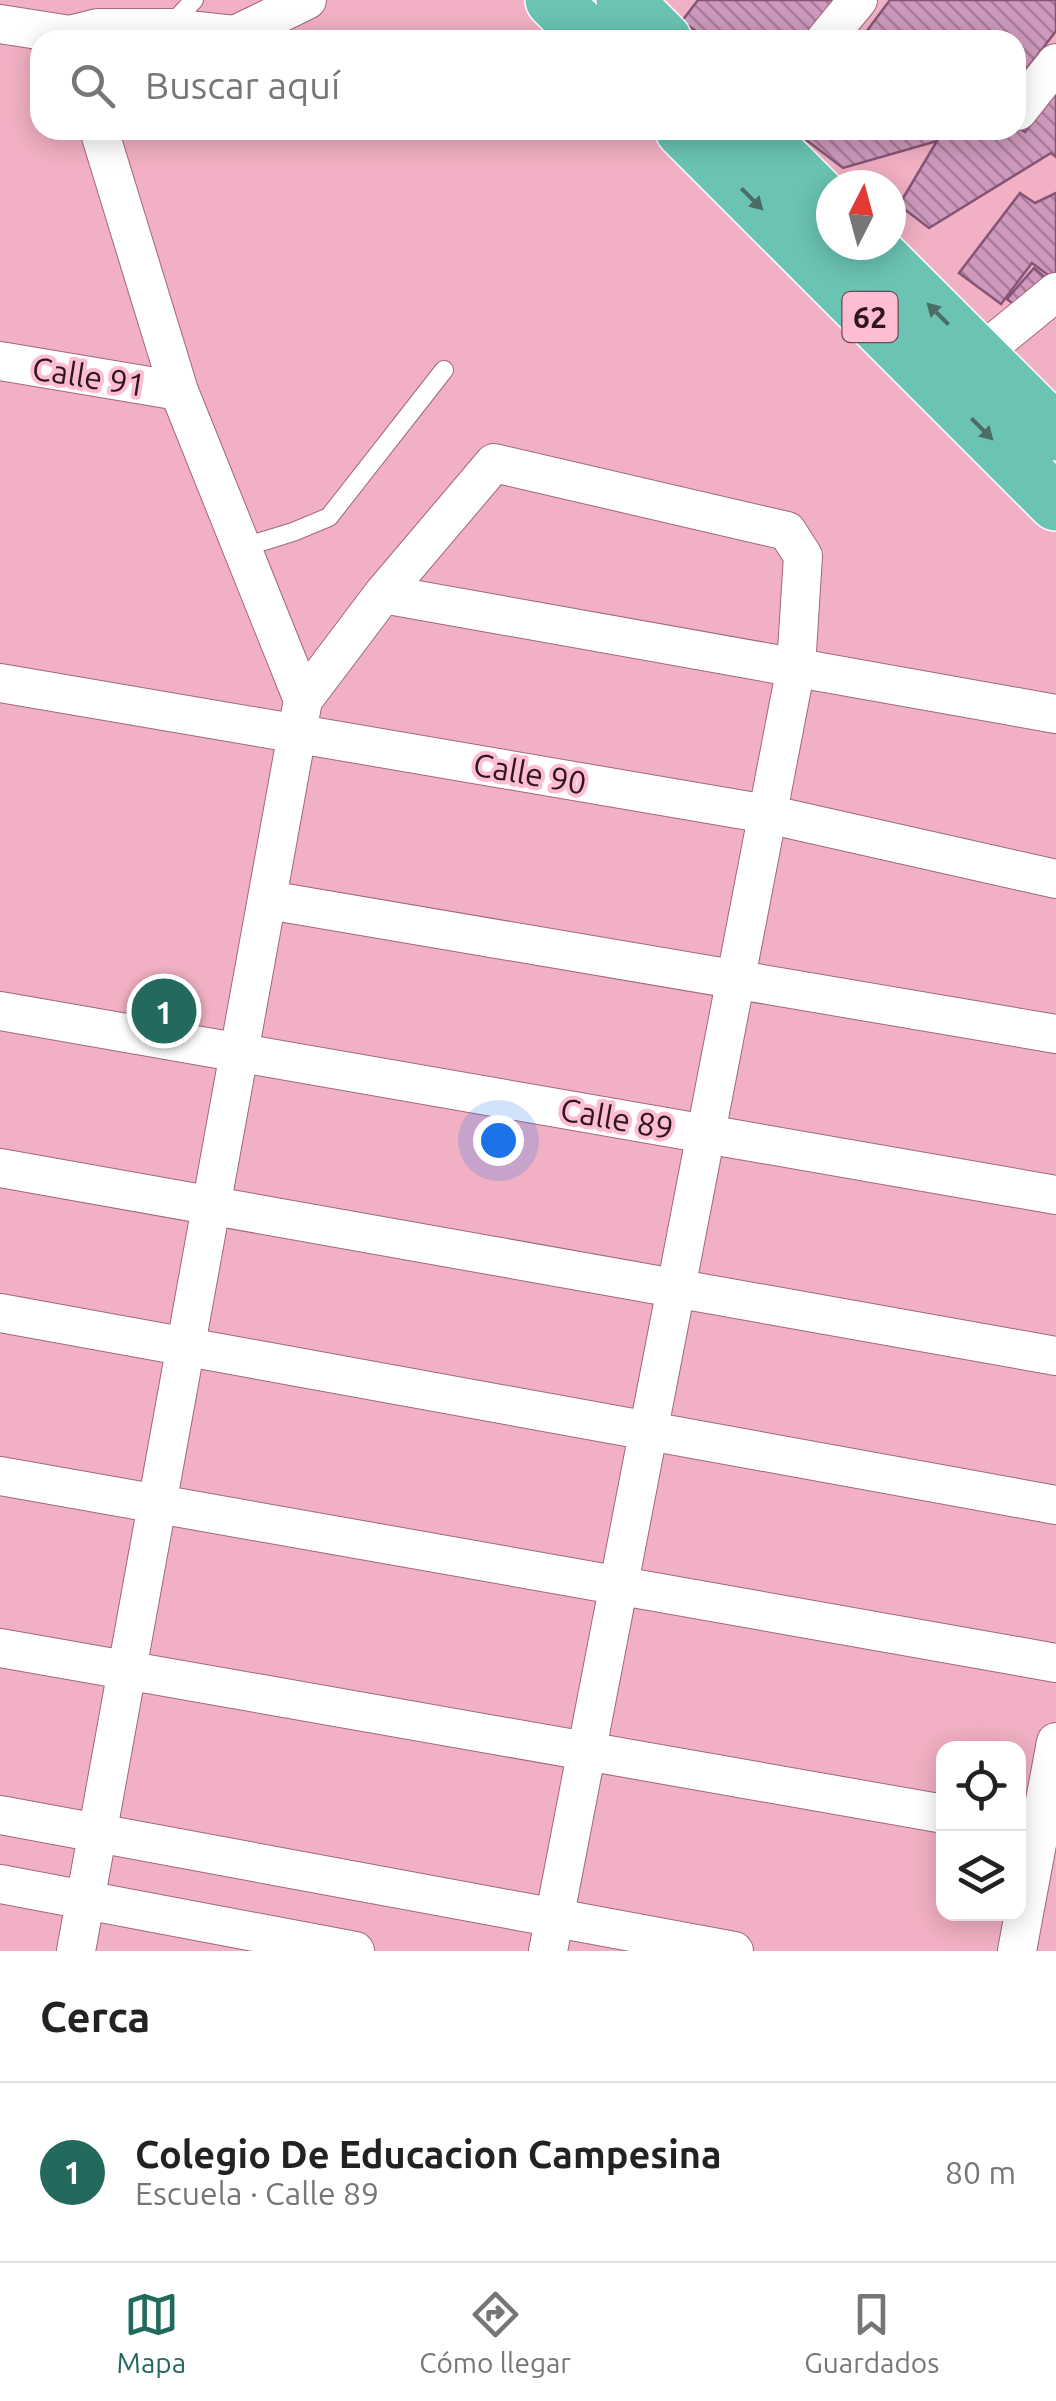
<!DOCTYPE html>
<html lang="es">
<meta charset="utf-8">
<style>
body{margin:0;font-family:Ubuntu,sans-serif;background:#f2f2f2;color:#222}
.controls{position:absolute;right:30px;bottom:30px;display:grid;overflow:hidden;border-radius:20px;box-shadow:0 5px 25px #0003}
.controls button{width:90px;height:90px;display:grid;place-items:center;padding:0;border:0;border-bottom:2px solid #e0e0e0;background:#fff;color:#222;font:50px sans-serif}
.compass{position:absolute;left:816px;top:170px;width:90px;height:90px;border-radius:50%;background:#fff;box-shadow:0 5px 25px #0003;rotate:6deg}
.you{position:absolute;left:498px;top:1140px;width:35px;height:35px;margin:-25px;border:8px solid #fff;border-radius:50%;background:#1a73e8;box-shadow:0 0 0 15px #1a73e833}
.badge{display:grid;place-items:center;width:65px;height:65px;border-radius:50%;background:#23695d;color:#fff;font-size:32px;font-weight:700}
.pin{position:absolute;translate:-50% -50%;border:5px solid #fff;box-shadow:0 2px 10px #0006}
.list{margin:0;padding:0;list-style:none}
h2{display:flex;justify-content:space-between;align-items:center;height:130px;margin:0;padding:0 40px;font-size:42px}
h2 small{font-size:32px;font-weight:400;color:#767676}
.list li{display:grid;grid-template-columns:65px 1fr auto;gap:30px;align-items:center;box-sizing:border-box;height:180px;padding:0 40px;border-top:2px solid #e0e0e0}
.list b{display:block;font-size:38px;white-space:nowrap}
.list p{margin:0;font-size:32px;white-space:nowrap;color:#767676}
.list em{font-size:32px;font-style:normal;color:#767676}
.icon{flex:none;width:55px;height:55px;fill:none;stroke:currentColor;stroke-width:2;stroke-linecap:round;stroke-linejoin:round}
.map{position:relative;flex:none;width:1056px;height:1951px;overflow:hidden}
.search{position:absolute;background:#fff;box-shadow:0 5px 25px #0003;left:30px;right:30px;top:30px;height:110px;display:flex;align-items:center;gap:25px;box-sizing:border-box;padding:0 35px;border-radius:30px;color:#767676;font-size:38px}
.sheet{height:310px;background:#fff}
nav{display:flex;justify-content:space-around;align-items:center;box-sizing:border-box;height:140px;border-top:2px solid #e0e0e0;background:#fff;font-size:28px;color:#767676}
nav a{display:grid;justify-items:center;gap:5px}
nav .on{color:#23695d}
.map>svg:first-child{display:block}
.building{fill:url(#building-back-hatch);stroke:#865576;stroke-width:2.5}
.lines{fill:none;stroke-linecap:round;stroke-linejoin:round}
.service-casing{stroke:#a16779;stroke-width:20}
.minor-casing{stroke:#a16779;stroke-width:40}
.trunk-casing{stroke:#fff;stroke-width:58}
.service{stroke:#fff;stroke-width:18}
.minor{stroke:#fff;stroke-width:38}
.trunk{stroke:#6ac3b3;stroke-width:55}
.oneway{fill:#4c6c68}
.labels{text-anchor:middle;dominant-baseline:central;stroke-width:8;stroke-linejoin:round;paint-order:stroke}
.shield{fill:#febdd0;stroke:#6c4853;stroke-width:2.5}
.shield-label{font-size:30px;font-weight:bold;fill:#2e161e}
.street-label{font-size:32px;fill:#2e161e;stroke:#febdd0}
</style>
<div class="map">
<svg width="1056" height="1951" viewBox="0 0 1056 1951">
<defs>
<pattern id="building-back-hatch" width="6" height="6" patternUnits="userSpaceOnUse" patternTransform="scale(2.5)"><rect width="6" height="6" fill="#ce99bc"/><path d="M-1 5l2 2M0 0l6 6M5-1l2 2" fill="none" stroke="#a87c98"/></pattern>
</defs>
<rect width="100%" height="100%" fill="#f1b0c3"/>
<path class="building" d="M 698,0 L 840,0 L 810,40 L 708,40 L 682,21 Z
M 890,0 L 1056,0 L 1056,31 L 1016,83 L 1016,40 L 860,40 Z
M 1056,92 L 1056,157 L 1051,153 L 929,228 L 899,205 L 937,141 L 843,168 L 793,130 L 1016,130 L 1016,126 L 1025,132 Z
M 1020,193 L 1035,203 L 1056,193 L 1056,281 L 1032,263 L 1001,304 L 959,273 Z
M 1034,268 L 1049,281 L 1023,312 L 1007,299 Z"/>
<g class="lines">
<defs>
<path id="service" d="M 169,27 L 194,0
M 241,548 L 293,532 L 329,517 L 444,370"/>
<path id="minor" d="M 0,24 L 70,35 L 98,28 L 169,28 L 235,35 L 307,0
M 825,40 L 858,0
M 1018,111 L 1056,63
M 979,355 L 1056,292
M 0,361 L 179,391
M 383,594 L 1056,714
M 0,683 L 767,814 L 1056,879
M 303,700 L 383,594 L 494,463 L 787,531 L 803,556 L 796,667 L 548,1951
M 268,900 L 1056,1034
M 0,1011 L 1056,1195
M 0,1168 L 1056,1356
M 0,1313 L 1056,1505
M 0,1476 L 1056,1663
M 0,1648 L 944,1814
M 0,1815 L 734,1951
M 0,1884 L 355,1951
M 76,1951 L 303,700 L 179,391 L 99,130
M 1017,1951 L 1056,1742"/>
<path id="trunk" d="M 553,0 L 593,40
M 624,0 L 664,40
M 683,130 L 1056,503
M 753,130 L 831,208
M 868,245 L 1056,433"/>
</defs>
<use href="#service" class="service-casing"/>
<use href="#minor" class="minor-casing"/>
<use href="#trunk" class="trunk-casing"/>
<use href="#service" class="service"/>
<use href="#minor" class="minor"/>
<use href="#trunk" class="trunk"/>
</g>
<defs><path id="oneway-solid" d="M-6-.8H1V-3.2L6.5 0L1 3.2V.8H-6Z" transform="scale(2.5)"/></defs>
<g class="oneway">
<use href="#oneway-solid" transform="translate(752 199) rotate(45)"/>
<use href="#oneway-solid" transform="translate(938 314) rotate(-135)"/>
<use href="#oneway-solid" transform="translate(982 429) rotate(45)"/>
</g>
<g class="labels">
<rect class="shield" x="842.5" y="292" width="55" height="50" rx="8"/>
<g class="shield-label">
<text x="870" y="317">62</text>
</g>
<g class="street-label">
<text transform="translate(89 376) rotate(9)">Calle 91</text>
<text transform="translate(530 773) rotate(10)">Calle 90</text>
<text transform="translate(617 1118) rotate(10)">Calle 89</text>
</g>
</g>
</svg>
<div class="controls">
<button><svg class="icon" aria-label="locate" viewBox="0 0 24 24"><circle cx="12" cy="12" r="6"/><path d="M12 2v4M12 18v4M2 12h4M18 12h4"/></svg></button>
<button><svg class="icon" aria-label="layers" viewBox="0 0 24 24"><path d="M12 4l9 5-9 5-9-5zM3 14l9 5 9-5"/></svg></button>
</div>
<svg class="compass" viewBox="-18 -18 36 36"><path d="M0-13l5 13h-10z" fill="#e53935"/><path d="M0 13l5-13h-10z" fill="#767676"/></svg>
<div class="you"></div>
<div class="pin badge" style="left:164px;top:1011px">1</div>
<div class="search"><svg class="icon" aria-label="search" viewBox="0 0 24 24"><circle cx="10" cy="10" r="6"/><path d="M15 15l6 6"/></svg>Buscar aquí</div>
</div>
<section class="sheet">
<h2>Cerca<small></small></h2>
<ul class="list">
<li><span class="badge">1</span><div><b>Colegio De Educacion Campesina</b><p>Escuela · Calle 89</p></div><em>80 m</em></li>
</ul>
</section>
<nav>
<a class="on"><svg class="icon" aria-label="map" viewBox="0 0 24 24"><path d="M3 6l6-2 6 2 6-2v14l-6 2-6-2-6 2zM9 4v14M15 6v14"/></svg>Mapa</a>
<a><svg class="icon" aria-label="directions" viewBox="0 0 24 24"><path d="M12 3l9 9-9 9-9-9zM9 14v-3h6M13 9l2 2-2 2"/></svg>Cómo llegar</a>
<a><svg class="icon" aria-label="saved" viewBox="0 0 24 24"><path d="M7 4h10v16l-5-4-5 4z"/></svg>Guardados</a>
</nav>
